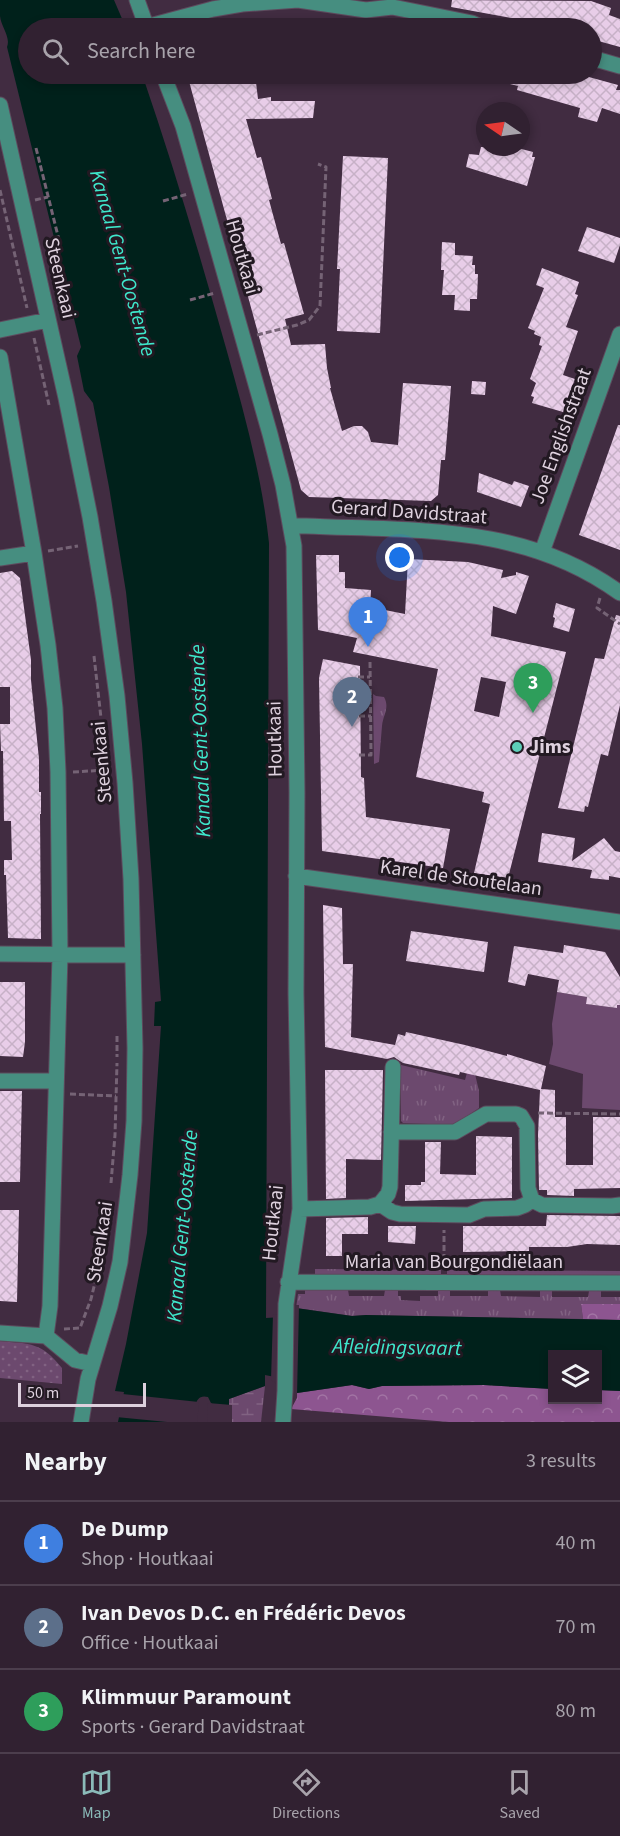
<!DOCTYPE html>
<meta charset="utf-8">
<style>
body{margin:0;font-family:"Source Sans 3",sans-serif;background:#392939;color:#f1f3f6}
.controls{position:absolute;right:18px;bottom:18px;display:grid;overflow:hidden;border-radius:0px;box-shadow:0 3px 9px #0003}
.controls button{width:54px;height:54px;display:grid;place-items:center;padding:0;border:0;border-bottom:2px solid #4c3e4d;background:#312131;color:#f1f3f6;font:30px sans-serif}
.compass{position:absolute;left:476px;top:102px;width:54px;height:54px;border-radius:50%;background:#312131;box-shadow:0 3px 9px #0003;rotate:283deg}
.scale{position:absolute;left:18px;bottom:15px;width:128px;box-sizing:border-box;padding-left:6px;border:3px solid #ded1de;border-top:0;font-size:16px;line-height:21px;white-space:nowrap;color:#ded1de;-webkit-text-stroke:4px #221922;paint-order:stroke}
.you{position:absolute;left:400px;top:558px;width:21px;height:21px;margin:-15px;border:4px solid #fff;border-radius:50%;background:#1a73e8;box-shadow:0 0 0 9px #1a73e833}
.badge{display:grid;place-items:center;width:39px;height:39px;border-radius:50%;background:#8bbbb9;color:#fff;font-size:20px;font-weight:700}
.pin{position:absolute;translate:-50% -50px;filter:drop-shadow(0 2px 3px #0008)}
.pin::after{content:'';position:absolute;top:32px;width:21px;height:18px;background:inherit;clip-path:polygon(0 0,100% 0,50% 100%)}
.list{margin:0;padding:0;list-style:none}
h2{display:flex;justify-content:space-between;align-items:center;height:78px;margin:0;padding:0 24px;font-size:26px}
h2 small{font-size:20px;font-weight:400;color:#a8a3ab}
.list li{display:grid;grid-template-columns:39px 1fr auto;gap:18px;align-items:center;box-sizing:border-box;height:84px;padding:0 24px;border-top:2px solid #4c3e4d}
.list b{display:block;font-size:22px;white-space:nowrap}
.list p{margin:0;font-size:20px;white-space:nowrap;color:#a8a3ab}
.list em{font-size:20px;font-style:normal;color:#a8a3ab}
.icon{flex:none;width:33px;height:33px;fill:none;stroke:currentColor;stroke-width:2;stroke-linecap:round;stroke-linejoin:round}
.map{position:relative;flex:none;width:620px;height:1422px;overflow:hidden}
.search{position:absolute;background:#312131;box-shadow:0 3px 9px #0003;left:18px;right:18px;top:18px;height:66px;display:flex;align-items:center;gap:15px;box-sizing:border-box;padding:0 21px;border-radius:33px;color:#a8a3ab;font-size:22px}
.sheet{height:330px;background:#312131}
nav{display:flex;justify-content:space-around;align-items:center;box-sizing:border-box;height:84px;border-top:2px solid #4c3e4d;background:#312131;font-size:16px;color:#a8a3ab}
nav a{display:grid;justify-items:center;gap:3px}
nav .on{color:#8bbbb9}
.map>svg:first-child{display:block}
.grass{fill:url(#grass-tufts)}
.forest{fill:url(#forest-crowns)}
.wetland{fill:url(#wetland-marsh)}
.park{fill:url(#park-dots)}
.garden{fill:#6c496e}
.water{fill:#00211b}
.pier{fill:#412c41}
.building{fill:url(#building-cross-hatch);fill-rule:evenodd}
.lines{fill:none;stroke-linecap:round;stroke-linejoin:round}
.minor-casing{stroke:#5d4a5d;stroke-width:17}
.path{stroke:#756375;stroke-width:3;stroke-dasharray:6 3;stroke-linecap:butt}
.minor{stroke:#468e80;stroke-width:15}
.poi-dot{fill:#5dceb9;stroke:#221922;stroke-width:2}
.labels{text-anchor:middle;dominant-baseline:central;stroke-width:6;stroke-linejoin:round;paint-order:stroke}
.street-label{font-size:20px;fill:#ded1de;stroke:#221922}
.poi-label{font-size:20px;font-weight:bold;fill:#ded1de;stroke:#221922;text-anchor:start}
.water-label{font-size:21px;font-style:italic;fill:#3ee8cc;stroke:#221922}
</style>
<div class="map">
<svg width="620" height="1422" viewBox="0 0 620 1422">
<defs>
<pattern id="grass-tufts" width="24" height="20" patternUnits="userSpaceOnUse" patternTransform="scale(1.5)"><rect width="24" height="20" fill="#6c496e"/><path d="M3 7l-1-3M5 7V3M7 7l1-3M15 17l-1-3M17 17v-4M19 17l1-3" fill="none" stroke="#816282"/></pattern>
<pattern id="forest-crowns" width="20" height="18" patternUnits="userSpaceOnUse" patternTransform="scale(1.5)"><rect width="20" height="18" fill="#8d5590"/><path d="M2 6a3 3 0 1 1 6 0M12 15a3 3 0 1 1 6 0" fill="none" stroke="#a274a4"/></pattern>
<pattern id="wetland-marsh" width="20" height="14" patternUnits="userSpaceOnUse" patternTransform="scale(1.5)"><rect width="20" height="14" fill="#6c496e"/><path d="M1 5h8M5 5V1M11 12h8M15 12V8" fill="none" stroke="#816282"/></pattern>
<pattern id="park-dots" width="8" height="8" patternUnits="userSpaceOnUse" patternTransform="scale(1.5)"><rect width="8" height="8" fill="#6c496e"/><path d="M2 2h.1M6 6h.1" fill="none" stroke="#816282" stroke-width="1.8" stroke-linecap="round"/></pattern>
<pattern id="building-cross-hatch" width="8" height="8" patternUnits="userSpaceOnUse" patternTransform="scale(1.5)"><rect width="8" height="8" fill="#e8cde8"/><path d="M0 0l8 8M0 8l8-8" fill="none" stroke="#c7b1c7"/></pattern>
</defs>
<rect width="100%" height="100%" fill="#412c41"/>
<path class="grass" d="M 373,694 L 376,696 L 384,697 C 390,708 383,715 382,726 C 381,738 380,750 379,762 L 374,764 Z
M 474,1047 L 480,1049 L 475,1074 L 479,1091 L 479,1108 L 454,1125 L 403,1123 L 401,1121 L 401,1065 L 465,1080 Z
M 315,1269 L 441,1270 L 441,1276 L 315,1275 Z
M 447,1270 L 620,1271 L 620,1276 L 447,1276 Z
M 305,1290 L 348,1290 L 349,1296 L 384,1296 L 385,1290 L 398,1290 L 398,1296 L 401,1296 L 401,1300 L 420,1301 L 420,1296 L 438,1296 L 438,1290 L 450,1290 L 450,1296 L 488,1296 L 488,1290 L 500,1290 L 501,1296 L 540,1297 L 540,1290 L 552,1291 L 552,1297 L 588,1297 L 589,1291 L 601,1291 L 601,1297 L 620,1297 L 620,1304 L 581,1304 L 583,1319 L 366,1315 L 352,1316 L 296,1308 L 298,1294 L 305,1294 Z"/>
<path class="forest" d="M 581,1304 L 620,1304 L 620,1320 L 583,1319 Z
M 352,1385 L 369,1389 L 382,1386 L 484,1385 L 552,1389 L 552,1400 L 598,1400 L 598,1390 L 620,1391 L 620,1422 L 449,1422 L 291,1409 L 297,1398 L 297,1393 Z"/>
<path class="wetland" d="M 265,1386 L 261,1422 L 229,1422 L 229,1399 Z"/>
<path class="park" d="M 0,1341 C 31,1344 41,1342 62,1368 L 62,1384 L 0,1378 Z"/>
<path class="garden" d="M 557,992 L 587,997 L 586,1004 L 617,1008 L 617,1005 L 620,1005 L 620,1110 L 582,1108 L 583,1074 L 549,1064 L 553,1044 L 552,1024 Z"/>
<path class="water" d="M 0,0 L 114,0 L 126,28 L 28,28 L 28,74 L 142,74 C 173,164 200,256 226,348 C 244,413 262,476 269,543 L 266,1318 L 282,1317 L 296,1308 L 352,1316 L 366,1315 L 620,1320 L 620,1391 L 598,1390 L 598,1354 L 552,1354 L 552,1389 L 484,1385 L 382,1386 L 369,1389 L 352,1385 L 297,1393 L 275,1377 L 265,1375 L 265,1386 L 229,1399 L 229,1416 L 211,1403 L 208,1397 C 193,1393 195,1412 194,1422 L 118,1422 L 124,1392 L 115,1391 L 126,1344 L 147,1233 L 161,1026 L 154,1026 L 155,1002 L 161,1001 L 142,744 L 126,592 L 109,487 L 93,403 L 84,391 L 77,356 L 81,347 L 7,47 C 11,37 1,27 0,16 C 0,11 0,5 0,0 Z"/>
<path class="pier" d="M 296,1305 L 299,1305 L 297,1396 L 271,1380 L 273,1315 L 281,1314 Z
M 113,1393 L 199,1402 L 197,1422 L 167,1422 L 116,1417 L 120,1395 Z
M 208,1403 L 232,1405 L 232,1422 L 207,1422 Z"/>
<path class="building" d="M 452,0 L 591,1 L 611,8 L 609,15 L 620,19 L 620,47 L 591,39 L 591,28 L 555,28 L 533,22 L 451,7 Z
M 187,74 L 255,74 L 258,99 L 271,97 L 271,101 L 315,101 L 313,118 L 246,119 L 257,158 L 261,157 L 272,199 L 269,200 L 281,244 L 284,243 L 304,314 L 285,319 L 291,345 L 325,344 L 327,368 L 331,388 L 330,388 L 342,431 L 354,426 L 362,426 L 368,432 L 371,442 L 398,445 L 403,383 L 451,386 L 445,460 L 441,460 L 438,495 L 431,501 L 309,497 L 301,490 Z
M 487,74 L 578,74 L 618,85 L 616,90 L 620,90 L 620,114 L 602,108 L 597,122 L 578,117 L 580,108 L 517,90 L 518,86 L 487,78 Z
M 481,147 L 514,147 L 533,152 L 532,157 L 535,157 L 527,186 L 466,167 L 469,154 L 479,155 Z
M 343,156 L 388,158 L 380,333 L 337,331 L 340,269 L 337,269 Z
M 587,227 L 620,238 L 620,245 L 614,263 L 578,251 Z
M 442,242 L 455,243 L 455,255 L 473,256 L 472,265 L 475,265 L 475,274 L 478,274 L 477,299 L 470,299 L 470,311 L 454,310 L 455,295 L 442,295 L 444,270 L 441,270 Z
M 542,268 L 579,282 L 575,294 L 578,295 L 566,327 L 578,331 L 563,375 L 575,379 L 563,412 L 532,403 L 534,397 L 531,396 L 536,383 L 530,379 L 542,346 L 539,345 L 541,337 L 534,334 L 535,331 L 528,328 L 544,288 L 536,285 Z
M 472,381 L 486,382 L 485,395 L 471,394 Z
M 618,425 L 620,425 L 620,550 L 579,535 Z
M 479,473 L 512,485 L 514,481 L 529,486 L 521,507 L 477,492 Z
M 316,555 L 339,555 L 339,572 L 345,572 L 345,588 L 371,590 L 370,607 L 405,614 L 408,559 L 468,562 L 503,570 L 501,578 L 516,575 L 516,572 L 529,576 L 516,614 L 493,606 L 491,636 L 566,652 L 508,878 L 474,873 L 490,804 L 482,802 L 484,792 L 416,777 L 438,669 L 353,652 L 357,638 L 318,630 ZM 481,677 L 506,682 L 499,717 L 474,711 Z
M 12,571 L 20,578 L 31,660 L 31,680 L 39,759 L 39,792 L 41,792 L 41,814 L 40,814 L 41,939 L 8,938 L 6,875 L 4,875 L 4,860 L 12,860 L 11,821 L 4,821 L 3,751 L 1,751 L 0,724 L 10,724 L 10,687 L 0,687 L 0,573 Z
M 556,603 L 575,609 L 569,632 L 553,627 L 555,618 L 553,617 Z
M 616,615 L 620,616 L 620,705 L 608,756 L 601,754 L 588,807 L 585,806 L 584,812 L 558,808 L 595,658 L 604,659 Z
M 323,659 L 360,666 L 361,777 L 364,778 L 366,817 L 450,829 L 443,868 L 322,851 L 319,678 Z
M 542,833 L 575,838 L 572,861 L 604,838 L 615,851 L 620,852 L 620,878 L 609,876 L 609,880 L 590,878 L 592,870 L 538,862 Z
M 323,905 L 342,908 L 343,964 L 353,964 L 351,1037 L 395,1045 L 398,1034 L 405,1036 L 406,1032 L 465,1045 L 507,1056 L 507,1054 L 546,1066 L 541,1089 L 555,1090 L 555,1117 L 566,1117 L 566,1165 L 593,1165 L 593,1117 L 620,1117 L 620,1188 L 574,1189 L 574,1196 L 547,1195 L 547,1190 L 539,1190 L 538,1135 L 540,1090 L 460,1072 L 459,1075 L 403,1063 L 394,1057 L 387,1059 L 325,1047 Z
M 411,931 L 488,942 L 484,972 L 406,961 Z
M 564,945 L 605,952 L 620,977 L 620,1005 L 617,1005 L 617,1008 L 586,1004 L 587,997 L 557,992 L 559,980 L 528,974 L 525,986 L 508,982 L 514,946 L 563,953 Z
M 0,982 L 25,982 L 25,1042 L 23,1057 L 0,1056 Z
M 325,1070 L 383,1070 L 381,1160 L 346,1159 L 346,1198 L 326,1199 Z
M 0,1091 L 22,1091 L 20,1182 L 0,1182 Z
M 476,1136 L 512,1137 L 512,1198 L 405,1201 L 405,1185 L 421,1185 L 421,1182 L 425,1182 L 425,1142 L 441,1142 L 440,1174 L 476,1175 Z
M 0,1210 L 19,1210 L 17,1302 L 0,1301 Z
M 547,1215 L 620,1216 L 620,1245 L 587,1244 L 567,1247 L 529,1247 L 529,1251 L 463,1252 L 463,1226 L 546,1226 Z
M 368,1217 L 368,1234 L 342,1234 L 342,1256 L 326,1256 L 326,1218 Z
M 388,1226 L 416,1226 L 415,1244 L 388,1242 Z"/>
<g class="lines">
<defs>
<path id="minor" d="M 137,0 L 147,28
M 146,27 L 213,9 L 242,4 L 298,0 L 366,10 L 392,7 L 472,23 L 483,28
M 592,58 L 620,66
M 163,74 L 183,126 L 270,434 L 283,485 L 294,546 L 297,793 L 296,993 L 300,1209 L 286,1304 L 285,1391 L 283,1422
M 0,105 L 66,398 L 90,517 L 104,601 L 117,696 L 125,783 L 131,879 L 135,1048 L 134,1121 L 130,1175 L 120,1262 L 110,1306 L 88,1379 L 81,1422
M 0,330 L 48,320
M 0,357 L 34,553 L 48,645 L 55,708 L 58,772 L 60,955 L 50,1306 L 46,1336
M 291,526 L 306,526 C 417,531 526,524 620,593
M 542,552 L 620,334
M 0,558 L 34,553
M 296,876 L 620,922
M 0,954 L 133,955
M 0,1081 L 55,1081
M 391,1132 L 455,1132 L 486,1114 L 516,1114 L 521,1116 L 527,1126 L 528,1188 L 532,1200 L 542,1205 L 612,1206 L 620,1205
M 380,1204 L 388,1194 L 390,1187 L 393,1067
M 300,1209 L 370,1207 L 380,1204 L 392,1212 L 400,1214 L 469,1215 L 484,1209 L 517,1208 L 525,1205 L 532,1200
M 288,1282 L 620,1283
M 0,1333 L 46,1336 L 75,1360 L 92,1364"/>
</defs>
<use href="#minor" class="minor-casing"/>
<path class="path" d="M 36,148 L 60,244
M 0,190 L 27,308
M 35,200 L 48,197
M 163,201 L 188,194
M 190,300 L 215,293
M 257,335 L 297,325 L 309,320 L 320,306 L 326,167 L 318,164
M 34,338 L 49,405
M 48,551 L 78,546
M 600,598 L 597,608 L 620,624
M 94,656 L 101,718
M 358,677 L 370,677
M 359,716 L 371,716
M 359,755 L 371,755 L 370,661
M 73,772 L 107,770
M 117,1036 L 117,1057
M 70,1094 L 116,1096
M 538,1113 L 620,1114
M 111,1183 L 115,1135 L 117,1063
M 444,1269 L 444,1230
M 64,1329 L 80,1328 L 91,1299 L 104,1246"/>
<use href="#minor" class="minor"/>
</g>
<circle class="poi-dot" cx="517" cy="747" r="6"/>
<g class="labels">
<g class="street-label">
<text transform="translate(242 257) rotate(74)">Houtkaai</text>
<text transform="translate(60 278) rotate(77)">Steenkaai</text>
<text transform="translate(561 436) rotate(-70)">Joe Englishstraat</text>
<text transform="translate(409 512) rotate(4)">Gerard Davidstraat</text>
<text transform="translate(275 739) rotate(-91)">Houtkaai</text>
<text transform="translate(102 762) rotate(-95)">Steenkaai</text>
<text transform="translate(461 878) rotate(8)">Karel de Stoutelaan</text>
<text transform="translate(273 1223) rotate(-84)">Houtkaai</text>
<text transform="translate(100 1242) rotate(-81)">Steenkaai</text>
<text x="454" y="1262">Maria van Bourgondiëlaan</text>
</g>
<g class="poi-label">
<text x="529" y="747">Jims</text>
</g>
<g class="water-label">
<text transform="translate(123 263) rotate(74)">Kanaal Gent-Oostende</text>
<text transform="translate(200 741) rotate(-92)">Kanaal Gent-Oostende</text>
<text transform="translate(182 1226) rotate(-85)">Kanaal Gent-Oostende</text>
<text transform="translate(397 1347) rotate(1)">Afleidingsvaart</text>
</g>
</g>
</svg>
<div class="controls">
<button><svg class="icon" aria-label="layers" viewBox="0 0 24 24"><path d="M12 4l9 5-9 5-9-5zM3 14l9 5 9-5"/></svg></button>
</div>
<svg class="compass" viewBox="-18 -18 36 36"><path d="M0-13l5 13h-10z" fill="#e53935"/><path d="M0 13l5-13h-10z" fill="#a8a3ab"/></svg>
<div class="scale">50 m</div>
<div class="you"></div>
<div class="pin badge" style="left:368px;top:647px;background:#3f7fe0">1</div>
<div class="pin badge" style="left:352px;top:727px;background:#5c6f8a">2</div>
<div class="pin badge" style="left:533px;top:713px;background:#2e9e5b">3</div>
<div class="search"><svg class="icon" aria-label="search" viewBox="0 0 24 24"><circle cx="10" cy="10" r="6"/><path d="M15 15l6 6"/></svg>Search here</div>
</div>
<section class="sheet">
<h2>Nearby<small>3 results</small></h2>
<ul class="list">
<li><span class="badge" style="background:#3f7fe0">1</span><div><b>De Dump</b><p>Shop · Houtkaai</p></div><em>40 m</em></li>
<li><span class="badge" style="background:#5c6f8a">2</span><div><b>Ivan Devos D.C. en Frédéric Devos</b><p>Office · Houtkaai</p></div><em>70 m</em></li>
<li><span class="badge" style="background:#2e9e5b">3</span><div><b>Klimmuur Paramount</b><p>Sports · Gerard Davidstraat</p></div><em>80 m</em></li>
</ul>
</section>
<nav>
<a class="on"><svg class="icon" aria-label="map" viewBox="0 0 24 24"><path d="M3 6l6-2 6 2 6-2v14l-6 2-6-2-6 2zM9 4v14M15 6v14"/></svg>Map</a>
<a><svg class="icon" aria-label="directions" viewBox="0 0 24 24"><path d="M12 3l9 9-9 9-9-9zM9 14v-3h6M13 9l2 2-2 2"/></svg>Directions</a>
<a><svg class="icon" aria-label="saved" viewBox="0 0 24 24"><path d="M7 4h10v16l-5-4-5 4z"/></svg>Saved</a>
</nav>
